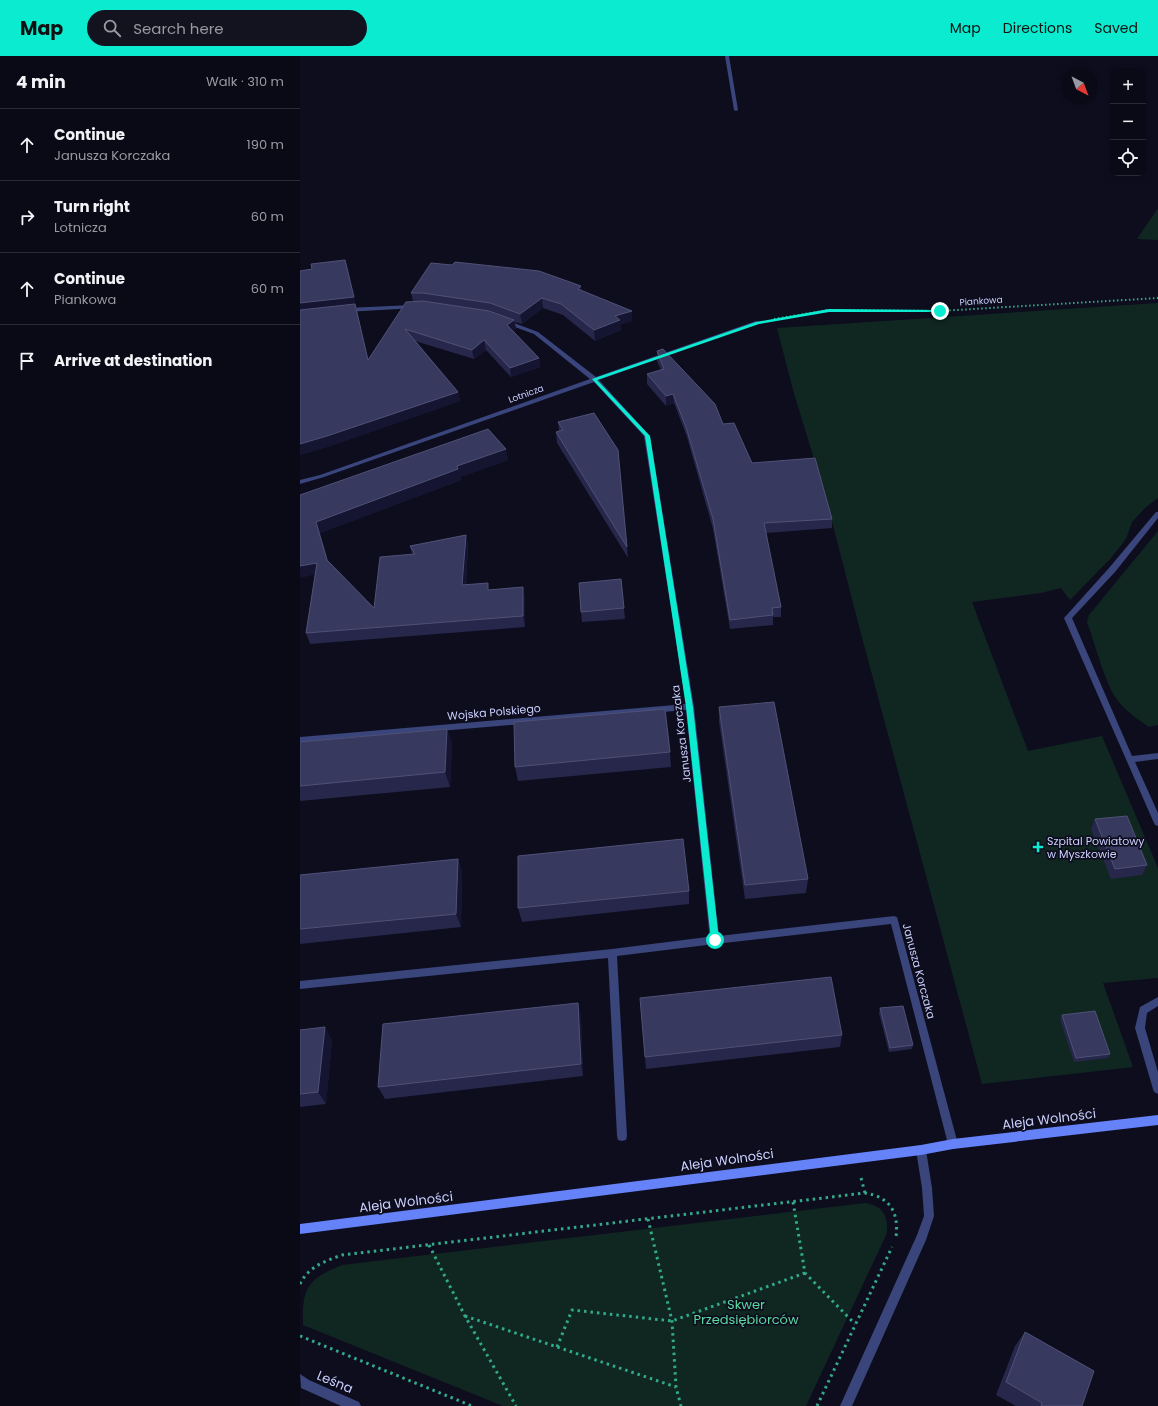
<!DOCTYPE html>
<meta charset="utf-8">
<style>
body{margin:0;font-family:Poppins,sans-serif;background:#13131f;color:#f1f3f6}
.controls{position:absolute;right:12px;top:12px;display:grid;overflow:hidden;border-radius:8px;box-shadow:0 2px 6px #0003}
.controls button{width:36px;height:36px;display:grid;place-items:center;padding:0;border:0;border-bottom:1px solid #2a2b35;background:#0a0a16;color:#f1f3f6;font:20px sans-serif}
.compass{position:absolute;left:762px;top:12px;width:36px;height:36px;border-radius:50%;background:#0a0a16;box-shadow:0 2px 6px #0003;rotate:139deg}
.stop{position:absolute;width:12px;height:12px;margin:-9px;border:3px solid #0aebd0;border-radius:50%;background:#fff}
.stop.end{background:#0aebd0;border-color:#fff;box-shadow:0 1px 4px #0008}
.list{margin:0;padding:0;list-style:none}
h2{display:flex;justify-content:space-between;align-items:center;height:52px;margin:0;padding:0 16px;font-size:17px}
h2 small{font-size:13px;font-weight:400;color:#999aa1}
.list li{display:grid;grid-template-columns:26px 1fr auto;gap:12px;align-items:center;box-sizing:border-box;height:72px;padding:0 16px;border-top:1px solid #2a2b35}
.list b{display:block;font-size:15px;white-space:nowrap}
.list p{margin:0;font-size:13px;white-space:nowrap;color:#999aa1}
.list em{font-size:13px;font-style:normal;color:#999aa1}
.icon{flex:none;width:22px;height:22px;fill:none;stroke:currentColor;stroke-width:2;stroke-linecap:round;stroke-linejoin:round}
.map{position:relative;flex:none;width:858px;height:1350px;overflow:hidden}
header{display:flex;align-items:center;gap:24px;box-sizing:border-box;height:56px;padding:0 20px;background:#0aebd0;color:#111}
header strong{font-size:19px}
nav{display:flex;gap:22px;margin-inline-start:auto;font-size:14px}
.search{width:280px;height:36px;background:#13131f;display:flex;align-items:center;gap:10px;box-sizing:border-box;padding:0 14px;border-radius:22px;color:#999aa1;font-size:15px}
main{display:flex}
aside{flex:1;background:#0a0a16}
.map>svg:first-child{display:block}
.green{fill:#102721}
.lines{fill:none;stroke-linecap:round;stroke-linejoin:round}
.path-far1{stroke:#32aa89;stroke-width:2;stroke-dasharray:1.5 2.5;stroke-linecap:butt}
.path{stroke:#32aa89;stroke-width:3;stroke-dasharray:2.5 4;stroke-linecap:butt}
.lane{fill:#39457b;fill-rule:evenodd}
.street{fill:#39457b;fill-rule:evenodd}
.secondary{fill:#6682f9;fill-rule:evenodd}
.wall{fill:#26274b}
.shaded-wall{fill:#151531}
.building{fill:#38395e;stroke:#4f5177}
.route{fill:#0aebd0}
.poi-dot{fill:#0aebd0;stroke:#0d0d1e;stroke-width:1.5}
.labels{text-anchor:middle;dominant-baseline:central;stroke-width:3.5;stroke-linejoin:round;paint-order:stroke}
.far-street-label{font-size:9px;fill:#cbd0fd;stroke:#0d0d1e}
.street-label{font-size:11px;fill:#cbd0fd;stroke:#0d0d1e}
.poi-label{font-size:11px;fill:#cbd0fd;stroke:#0d0d1e;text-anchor:start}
.near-street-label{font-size:13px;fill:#cbd0fd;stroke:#0d0d1e}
.near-park-label{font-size:13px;fill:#5bd99e;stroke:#0d0d1e}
</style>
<header>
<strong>Map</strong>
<div class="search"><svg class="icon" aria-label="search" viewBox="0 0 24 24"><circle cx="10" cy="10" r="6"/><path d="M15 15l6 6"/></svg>Search here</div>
<nav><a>Map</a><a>Directions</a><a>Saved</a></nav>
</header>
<main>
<aside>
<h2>4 min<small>Walk · 310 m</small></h2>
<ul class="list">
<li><svg class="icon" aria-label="ahead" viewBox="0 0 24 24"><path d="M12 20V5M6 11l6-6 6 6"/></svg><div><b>Continue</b><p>Janusza Korczaka</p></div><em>190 m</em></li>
<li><svg class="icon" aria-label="right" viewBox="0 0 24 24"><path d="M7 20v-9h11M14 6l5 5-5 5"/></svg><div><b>Turn right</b><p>Lotnicza</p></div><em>60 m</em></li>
<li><svg class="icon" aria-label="ahead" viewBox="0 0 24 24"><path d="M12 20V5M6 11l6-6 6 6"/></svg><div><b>Continue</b><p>Piankowa</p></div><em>60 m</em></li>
<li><svg class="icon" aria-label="arrive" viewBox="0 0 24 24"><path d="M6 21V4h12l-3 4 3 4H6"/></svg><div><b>Arrive at destination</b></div></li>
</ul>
</aside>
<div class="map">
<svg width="858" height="1350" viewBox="0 0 858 1350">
<rect width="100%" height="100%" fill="#0d0d1e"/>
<path class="green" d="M 858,152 L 858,184 L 837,183 Z
M 858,247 L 858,442 L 846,451 L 832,466 L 826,483 L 811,502 L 770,544 L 761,532 L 741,537 L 672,546 L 728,695 L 802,680 L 858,812 L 858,922 L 803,927 L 833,1011 L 682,1028 L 560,574 L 526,442 L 493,334 L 477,272 Z
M 858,475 L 858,669 L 849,671 C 834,661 819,650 811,634 C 801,612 795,588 787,566 L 789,559 Z
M 565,1147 C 583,1150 588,1159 587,1177 L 506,1350 L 203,1350 L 3,1269 C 2,1231 8,1223 42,1209 Z"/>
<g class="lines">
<path class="path-far1" d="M 474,263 L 529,254 L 640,255 L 858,242"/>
<path class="path" d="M 561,1122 L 565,1137
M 493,1146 L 505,1217 L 555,1268
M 348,1163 L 372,1265 L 376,1331 L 381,1350
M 129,1189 L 165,1260 L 216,1350
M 0,1228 C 8,1211 25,1205 42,1199 L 565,1137 C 590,1141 599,1156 596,1181
M 165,1260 L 376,1331
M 0,1280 L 172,1350
M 257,1291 L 272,1254 L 372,1265 L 505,1217
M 517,1350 L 592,1191"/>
<path class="lane" d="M 425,0 L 429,0 L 438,54 L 436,55 L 434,54 Z
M 856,456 L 858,456 L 858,462 L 815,516 L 772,562 L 832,700 L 858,697 L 858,703 L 835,706 L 858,757 L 858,770 L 855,769 L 854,767 L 764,562 L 809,512 Z
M 415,880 L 418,881 L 420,884 L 418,887 L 415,888 L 317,900 L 327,1080 L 326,1084 L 322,1085 L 318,1084 L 317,1080 L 308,902 L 0,933 L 0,925 L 312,893 Z
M 858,941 L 858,950 L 847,957 L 845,972 L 858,1016 L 858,1038 L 854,1036 L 853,1033 L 835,972 L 840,951 Z"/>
<path class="street" d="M 113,249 L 115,250 L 115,252 L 46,256 L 43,254 L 46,252 Z
M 206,264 L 238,276 L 296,321 L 456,265 L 461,266 L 299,324 L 350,380 L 394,651 L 419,880 L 594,860 L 597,861 L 658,1088 L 657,1092 L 653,1093 L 649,1092 L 648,1088 L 591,868 L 415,888 L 412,887 L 410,884 L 386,654 L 0,687 L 0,681 L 386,648 L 344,380 L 294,326 L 24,421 L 0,428 L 0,424 L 20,419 L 290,323 L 234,278 L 204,267 L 203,266 Z
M 621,1089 L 625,1090 L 626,1094 L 632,1132 L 634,1160 L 626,1184 L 552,1350 L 540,1350 L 617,1179 L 624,1160 L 622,1132 L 616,1094 L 617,1090 Z
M 0,1318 L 9,1324 L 59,1346 L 61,1350 L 41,1350 L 1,1332 Z"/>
<path class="secondary" d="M 858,1059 L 858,1069 L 653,1093 L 621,1099 L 0,1178 L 0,1168 L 621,1089 L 653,1083 Z"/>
</g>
<path class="wall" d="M 45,204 L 68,304 L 113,245 L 111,237 L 281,230 L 282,235 L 332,265 L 321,268 L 321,274 L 295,285 L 263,259 L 243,252 L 222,268 L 215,266 L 216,273 L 213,275 L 239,302 L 240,311 L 211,321 L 186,294 L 174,303 L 115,285 L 158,336 L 160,345 L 30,390 L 0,399 L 0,215 L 12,213 Z
M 357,295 L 423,368 L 452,407 L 532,463 L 532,472 L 466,477 L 481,551 L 481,561 L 473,561 L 473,569 L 430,573 L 413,473 L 387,381 L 374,347 L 366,350 L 347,328 L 347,318 L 361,314 L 357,305 Z
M 258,366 L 318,394 L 328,502 L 257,387 L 256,376 L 259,375 Z
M 208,404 L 160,421 L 161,424 L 20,477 L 28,505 L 74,552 L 112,498 L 110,490 L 166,479 L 168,490 L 166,529 L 225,541 L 225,571 L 10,588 L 6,577 L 15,519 L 0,439 Z
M 321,523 L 325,563 L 282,566 L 281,556 Z
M 419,651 L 508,823 L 506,837 L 445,843 L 419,666 Z
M 147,673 L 152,688 L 150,731 L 0,745 L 0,686 Z
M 370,696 L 371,711 L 218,725 L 215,711 Z
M 795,763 L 847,809 L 842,819 L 811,823 L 791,773 Z
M 158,803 L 162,817 L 161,871 L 0,888 L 0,819 Z
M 389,835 L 389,848 L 222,866 L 218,852 Z
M 278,947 L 281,960 L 283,1020 L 85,1043 L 78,1031 Z
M 580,952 L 613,989 L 612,993 L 589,996 L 579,957 Z
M 762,959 L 810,998 L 808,1002 L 774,1006 L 760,963 Z
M 0,974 L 32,984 L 26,1048 L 0,1051 Z
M 542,979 L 540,991 L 346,1013 L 345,1001 Z
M 725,1276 L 782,1350 L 716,1350 L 696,1339 L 715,1290 Z"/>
<path class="shaded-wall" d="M 45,204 L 48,213 L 70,314 L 0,256 L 0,247 Z
M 281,230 L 283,240 L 278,233 Z
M 242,242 L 243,252 L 222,268 L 220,258 Z
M 332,255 L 332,265 L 321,268 L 321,274 L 295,285 L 294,274 L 315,260 Z
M 214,264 L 216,273 L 209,279 L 207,269 Z
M 184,284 L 186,294 L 174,303 L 172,294 Z
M 239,302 L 240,311 L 211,321 L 210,312 Z
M 158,336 L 160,345 L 30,390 L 0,399 L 0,388 Z
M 373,338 L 374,347 L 366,350 L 366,340 Z
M 206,393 L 208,404 L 160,421 L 161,424 L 20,477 L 31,515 L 16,466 L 157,410 Z
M 166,479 L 168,490 L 165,540 L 162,529 Z
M 17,507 L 21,517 L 0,522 L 0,510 Z
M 223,531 L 225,541 L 225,571 L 223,560 Z
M 147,673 L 152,688 L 150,731 L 145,716 Z
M 158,803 L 162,817 L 161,871 L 156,858 Z
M 278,947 L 281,960 L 283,1020 L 281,1008 Z
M 25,971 L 32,984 L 26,1048 L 18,1036 Z"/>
<path class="building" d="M 45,204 L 54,241 L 0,247 L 0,215 L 12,213 L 11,208 Z
M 155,206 L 239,215 L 281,230 L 278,233 L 332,255 L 315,260 L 320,264 L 294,274 L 261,248 L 242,242 L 220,258 L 190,247 L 123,237 L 111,237 L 131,207 L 152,209 Z
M 123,245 L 189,255 L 214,264 L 207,269 L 239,302 L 210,312 L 184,284 L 172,294 L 105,273 L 158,336 L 27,380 L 0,388 L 0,254 L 55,248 L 68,304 L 106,246 Z
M 363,293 L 415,348 L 423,368 L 434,367 L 452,407 L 515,402 L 532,463 L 464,467 L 481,551 L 472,552 L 473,559 L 430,564 L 413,463 L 386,371 L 373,338 L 366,340 L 347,318 L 364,313 L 357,295 Z
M 294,357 L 318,394 L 327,491 L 256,376 L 263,374 L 258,366 Z
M 188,373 L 206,393 L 157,410 L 158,413 L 16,466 L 27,504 L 74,552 L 80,501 L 115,498 L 110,490 L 166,479 L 162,529 L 188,527 L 188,534 L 223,531 L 223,560 L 6,577 L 17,507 L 0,510 L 0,439 Z
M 321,523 L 324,552 L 281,556 L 279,527 Z
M 474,646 L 508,823 L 445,829 L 419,651 Z
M 365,653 L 370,696 L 215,711 L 214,666 Z
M 147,673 L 145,716 L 0,730 L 0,686 Z
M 827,760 L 847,809 L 815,813 L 795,763 Z
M 383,783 L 389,835 L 218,852 L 218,800 Z
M 158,803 L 156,858 L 0,873 L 0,819 Z
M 531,921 L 542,979 L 345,1001 L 340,942 Z
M 278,947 L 281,1008 L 78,1031 L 83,968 Z
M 603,950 L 613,989 L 590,992 L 580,952 Z
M 795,955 L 810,998 L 776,1002 L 762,959 Z
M 25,971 L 18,1036 L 0,1038 L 0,974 Z
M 725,1276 L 794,1315 L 782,1350 L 741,1350 L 742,1347 L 706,1326 Z"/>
<path class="route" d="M 529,253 L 640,254 L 642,255 L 640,256 L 529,256 L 459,268 L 297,324 L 350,380 L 393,651 L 419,884 L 415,887 L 411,884 L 386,651 L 345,380 L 292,323 L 456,266 Z"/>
<path class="poi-dot" d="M736 785h4v4h4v4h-4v4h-4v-4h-4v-4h4z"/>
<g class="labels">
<g class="far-street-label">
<text transform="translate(681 245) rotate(-4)">Piankowa</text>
<text transform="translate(226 338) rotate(-20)">Lotnicza</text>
</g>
<g class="street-label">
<text transform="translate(194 656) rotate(-5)">Wojska Polskiego</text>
<text transform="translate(381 678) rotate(-97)">Janusza Korczaka</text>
<text transform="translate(619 915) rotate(75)">Janusza Korczaka</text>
</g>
<g class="poi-label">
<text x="747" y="785">Szpital Powiatowy<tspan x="747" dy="13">w Myszkowie</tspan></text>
</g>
<g class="near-street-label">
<text transform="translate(749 1063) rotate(-7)">Aleja Wolności</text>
<text transform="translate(427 1104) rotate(-8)">Aleja Wolności</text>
<text transform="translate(106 1146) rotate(-7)">Aleja Wolności</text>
<text transform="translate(35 1326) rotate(23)">Leśna</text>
</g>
<g class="near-park-label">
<text x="446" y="1248">Skwer<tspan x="446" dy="15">Przedsiębiorców</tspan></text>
</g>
</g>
</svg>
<div class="controls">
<button>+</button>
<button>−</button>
<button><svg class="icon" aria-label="locate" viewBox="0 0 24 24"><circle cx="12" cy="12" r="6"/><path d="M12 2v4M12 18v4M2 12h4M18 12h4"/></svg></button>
</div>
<svg class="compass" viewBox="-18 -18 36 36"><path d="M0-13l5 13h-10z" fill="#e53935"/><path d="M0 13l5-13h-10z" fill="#999aa1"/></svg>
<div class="stop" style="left:415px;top:884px"></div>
<div class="stop end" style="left:640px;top:255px"></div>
</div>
</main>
